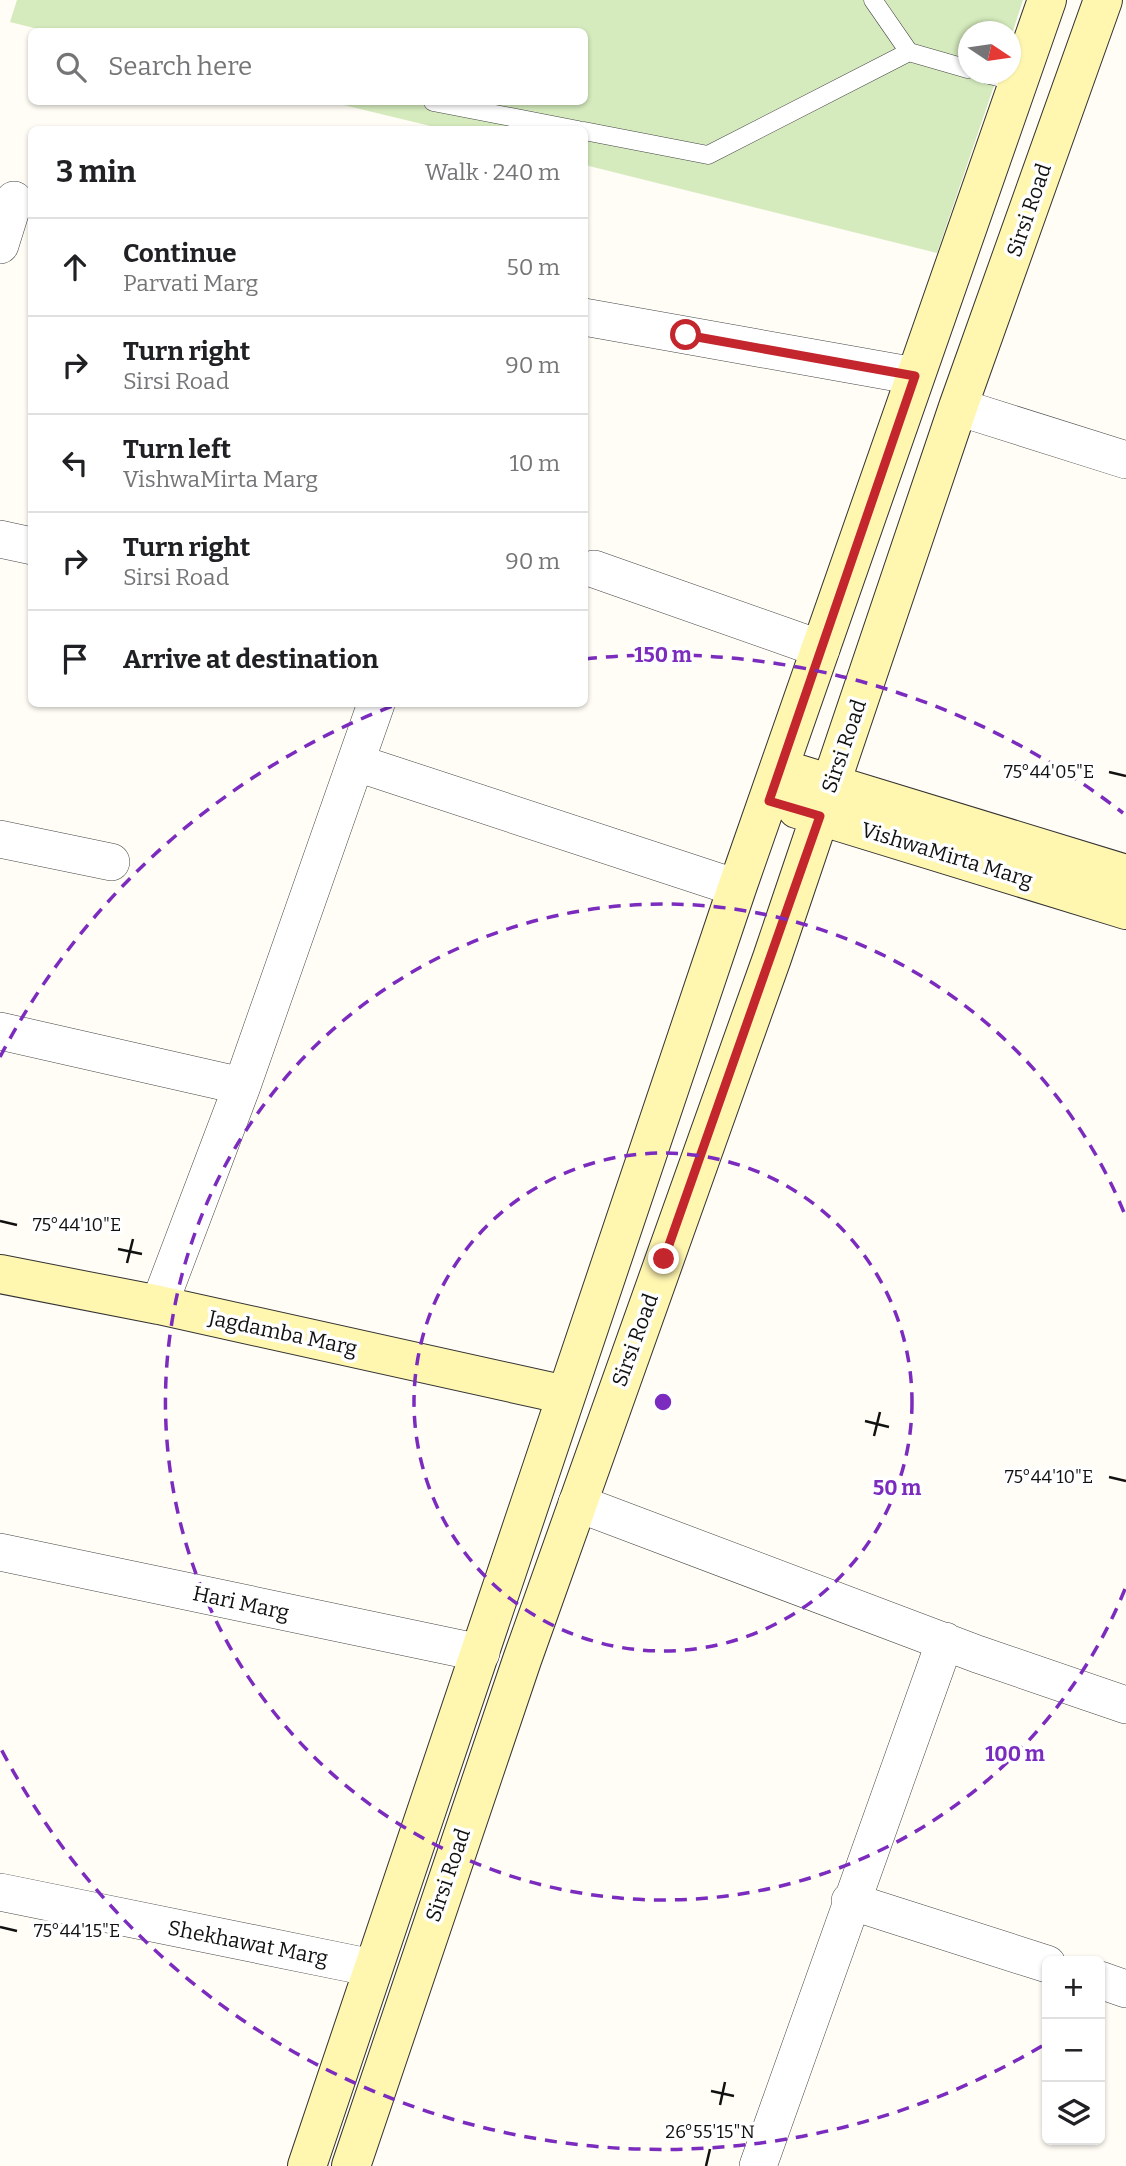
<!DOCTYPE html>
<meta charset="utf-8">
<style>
body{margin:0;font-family:Bitter,serif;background:#f2f2f2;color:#202124}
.controls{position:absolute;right:21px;bottom:21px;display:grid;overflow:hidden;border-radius:10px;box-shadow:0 2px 5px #0004}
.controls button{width:63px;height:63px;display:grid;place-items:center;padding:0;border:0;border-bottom:2px solid #e0e0e0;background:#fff;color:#202124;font:35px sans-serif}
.compass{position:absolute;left:958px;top:21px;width:63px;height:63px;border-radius:50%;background:#fff;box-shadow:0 2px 5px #0004;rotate:103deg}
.stop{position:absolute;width:21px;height:21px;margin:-16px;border:5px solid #c4262e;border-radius:50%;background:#fff}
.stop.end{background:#c4262e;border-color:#fff;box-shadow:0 2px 7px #0008}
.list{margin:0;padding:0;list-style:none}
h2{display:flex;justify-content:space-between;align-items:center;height:91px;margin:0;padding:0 28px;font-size:30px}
h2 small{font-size:23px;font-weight:400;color:#757577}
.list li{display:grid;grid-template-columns:46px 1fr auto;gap:21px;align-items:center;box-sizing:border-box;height:98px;padding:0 28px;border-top:2px solid #e0e0e0}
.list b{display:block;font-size:26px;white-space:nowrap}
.list p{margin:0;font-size:23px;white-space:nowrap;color:#757577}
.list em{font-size:23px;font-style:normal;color:#757577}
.icon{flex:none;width:38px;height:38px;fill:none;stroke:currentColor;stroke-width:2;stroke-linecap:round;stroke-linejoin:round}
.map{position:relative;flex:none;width:1126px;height:2166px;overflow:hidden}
.search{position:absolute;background:#fff;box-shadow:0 2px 5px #0004;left:28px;top:28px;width:560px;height:77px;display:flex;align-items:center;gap:18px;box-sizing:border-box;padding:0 24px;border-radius:10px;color:#757577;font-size:26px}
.panel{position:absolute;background:#fff;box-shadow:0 2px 5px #0004;left:28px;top:126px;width:560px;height:581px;border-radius:10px}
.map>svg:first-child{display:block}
.green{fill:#d5ebbd}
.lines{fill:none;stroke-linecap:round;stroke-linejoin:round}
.lane-casing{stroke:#444;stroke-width:19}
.street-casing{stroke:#444;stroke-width:38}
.secondary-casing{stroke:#333;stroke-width:40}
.lane{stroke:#fff;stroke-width:18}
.street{stroke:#fff;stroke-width:37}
.secondary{stroke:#fff6b0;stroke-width:38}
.route{stroke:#c4262e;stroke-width:9}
.ticks{fill:none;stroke:#111;stroke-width:2.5}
.ring{fill:none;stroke:#7b2cbf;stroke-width:3.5;stroke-dasharray:12 9}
.labels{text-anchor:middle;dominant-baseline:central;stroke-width:7;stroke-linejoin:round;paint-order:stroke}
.street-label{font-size:21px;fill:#111;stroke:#fff}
.ticks-label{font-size:18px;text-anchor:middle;fill:#111;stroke:#fff;stroke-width:7;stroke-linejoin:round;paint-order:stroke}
.centre{fill:#7b2cbf;stroke:#fff;stroke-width:3.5}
.ring-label{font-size:21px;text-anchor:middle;font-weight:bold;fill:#7b2cbf;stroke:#fff;stroke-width:7;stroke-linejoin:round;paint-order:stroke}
</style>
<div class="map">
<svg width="1126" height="2166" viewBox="0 0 1126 2166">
<rect width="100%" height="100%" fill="#fffdf5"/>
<path class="green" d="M 17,0 L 1023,0 L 1011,37 L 1010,32 L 968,32 L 968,74 L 998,74 L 937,253 L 585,165 L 584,130 L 443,129 L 331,102 L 584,102 L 584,32 L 50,32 L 10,22 Z"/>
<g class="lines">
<defs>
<path id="lane" d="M 873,0 L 909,52
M 986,74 L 1018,82
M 433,102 L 578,130
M 584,131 L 708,155 L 909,52 L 968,69"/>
<path id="street" d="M 0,245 L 14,200
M 584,317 L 915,376
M 958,407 L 1126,460
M 0,539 L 32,546
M 594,569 L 821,649
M 357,763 L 737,888
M 0,839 L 111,862
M 0,1031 L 242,1086
M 159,1305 L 242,1086 L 376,704
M 577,1503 L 977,1654 L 1126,1705
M 0,1552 L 481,1653
M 0,1892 L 373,1968
M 850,1901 L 1047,1964
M 1100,1980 L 1126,1989
M 758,2166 L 945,1641"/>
<path id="secondary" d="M 779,768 L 1126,874
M 797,809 L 1126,910
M 0,1274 L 159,1305 L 566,1395
M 307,2166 L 737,888 L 1047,0
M 351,2166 L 522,1660 L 772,958 L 958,407 L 1103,0"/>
</defs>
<use href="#lane" class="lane-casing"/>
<use href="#street" class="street-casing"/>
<use href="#secondary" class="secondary-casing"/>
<use href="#lane" class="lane"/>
<use href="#street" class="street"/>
<use href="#secondary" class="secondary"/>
</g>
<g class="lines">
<path class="route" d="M 664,1259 L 820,816 L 769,801 L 915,376 L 686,335"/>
</g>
<path class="ticks" d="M 1109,772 L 1126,776M 0,1221 L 17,1225M 118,1249 L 142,1254M 127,1263 L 133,1239M 865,1421 L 889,1427M 874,1436 L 880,1412M 1109,1477 L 1126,1481M 0,1927 L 17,1931M 711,2091 L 734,2096M 720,2105 L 725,2082M 706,2166 L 710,2149"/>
<g class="ring">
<circle cx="663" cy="1402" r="249"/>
<path d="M1125 1589A498 498 0 1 1 1125 1215"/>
<path d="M1042 2046A747 747 0 0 1 0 1747M0 1057A747 747 0 0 1 395 705M585 659A747 747 0 0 1 1123 813"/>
</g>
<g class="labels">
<g class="street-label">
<text transform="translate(1029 210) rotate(-71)">Sirsi Road</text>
<text transform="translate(844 746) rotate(-71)">Sirsi Road</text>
<text transform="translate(947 855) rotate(17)">VishwaMirta Marg</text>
<text transform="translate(283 1333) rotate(12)">Jagdamba Marg</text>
<text transform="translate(635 1340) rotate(-70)">Sirsi Road</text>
<text transform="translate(241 1603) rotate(12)">Hari Marg</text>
<text transform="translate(448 1875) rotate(-71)">Sirsi Road</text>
<text transform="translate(248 1943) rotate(11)">Shekhawat Marg</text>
</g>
</g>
<g class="ticks-label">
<text x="1049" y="778">75°44'05"E</text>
<text x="77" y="1231">75°44'10"E</text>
<text x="1049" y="1483">75°44'10"E</text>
<text x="77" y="1937">75°44'15"E</text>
<text x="710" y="2138">26°55'15"N</text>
</g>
<circle cx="663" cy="1402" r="10" class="centre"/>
<g class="ring-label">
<text x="663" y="662">150 m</text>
<text x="897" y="1495">50 m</text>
<text x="1015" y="1761">100 m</text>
</g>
</svg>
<div class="controls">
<button>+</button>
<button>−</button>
<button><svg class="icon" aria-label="layers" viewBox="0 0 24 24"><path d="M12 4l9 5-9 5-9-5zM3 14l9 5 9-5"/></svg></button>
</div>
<svg class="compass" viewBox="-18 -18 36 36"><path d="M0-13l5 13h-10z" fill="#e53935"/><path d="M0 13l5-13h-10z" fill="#757577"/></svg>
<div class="stop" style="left:686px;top:335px"></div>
<div class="stop end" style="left:664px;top:1259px"></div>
<div class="search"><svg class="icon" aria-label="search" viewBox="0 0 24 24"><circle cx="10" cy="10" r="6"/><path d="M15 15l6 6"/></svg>Search here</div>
<section class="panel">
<h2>3 min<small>Walk · 240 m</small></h2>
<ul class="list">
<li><svg class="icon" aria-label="ahead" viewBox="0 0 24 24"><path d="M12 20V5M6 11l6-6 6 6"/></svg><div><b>Continue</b><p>Parvati Marg</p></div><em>50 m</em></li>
<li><svg class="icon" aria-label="right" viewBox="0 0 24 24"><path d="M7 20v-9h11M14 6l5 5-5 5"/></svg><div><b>Turn right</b><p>Sirsi Road</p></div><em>90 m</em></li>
<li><svg class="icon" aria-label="left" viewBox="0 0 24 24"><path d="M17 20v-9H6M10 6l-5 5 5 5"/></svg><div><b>Turn left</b><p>VishwaMirta Marg</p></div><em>10 m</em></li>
<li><svg class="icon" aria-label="right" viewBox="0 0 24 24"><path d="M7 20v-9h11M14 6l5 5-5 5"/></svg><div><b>Turn right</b><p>Sirsi Road</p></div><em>90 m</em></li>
<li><svg class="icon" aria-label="arrive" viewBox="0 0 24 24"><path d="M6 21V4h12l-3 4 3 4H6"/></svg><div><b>Arrive at destination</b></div></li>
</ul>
</section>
</div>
